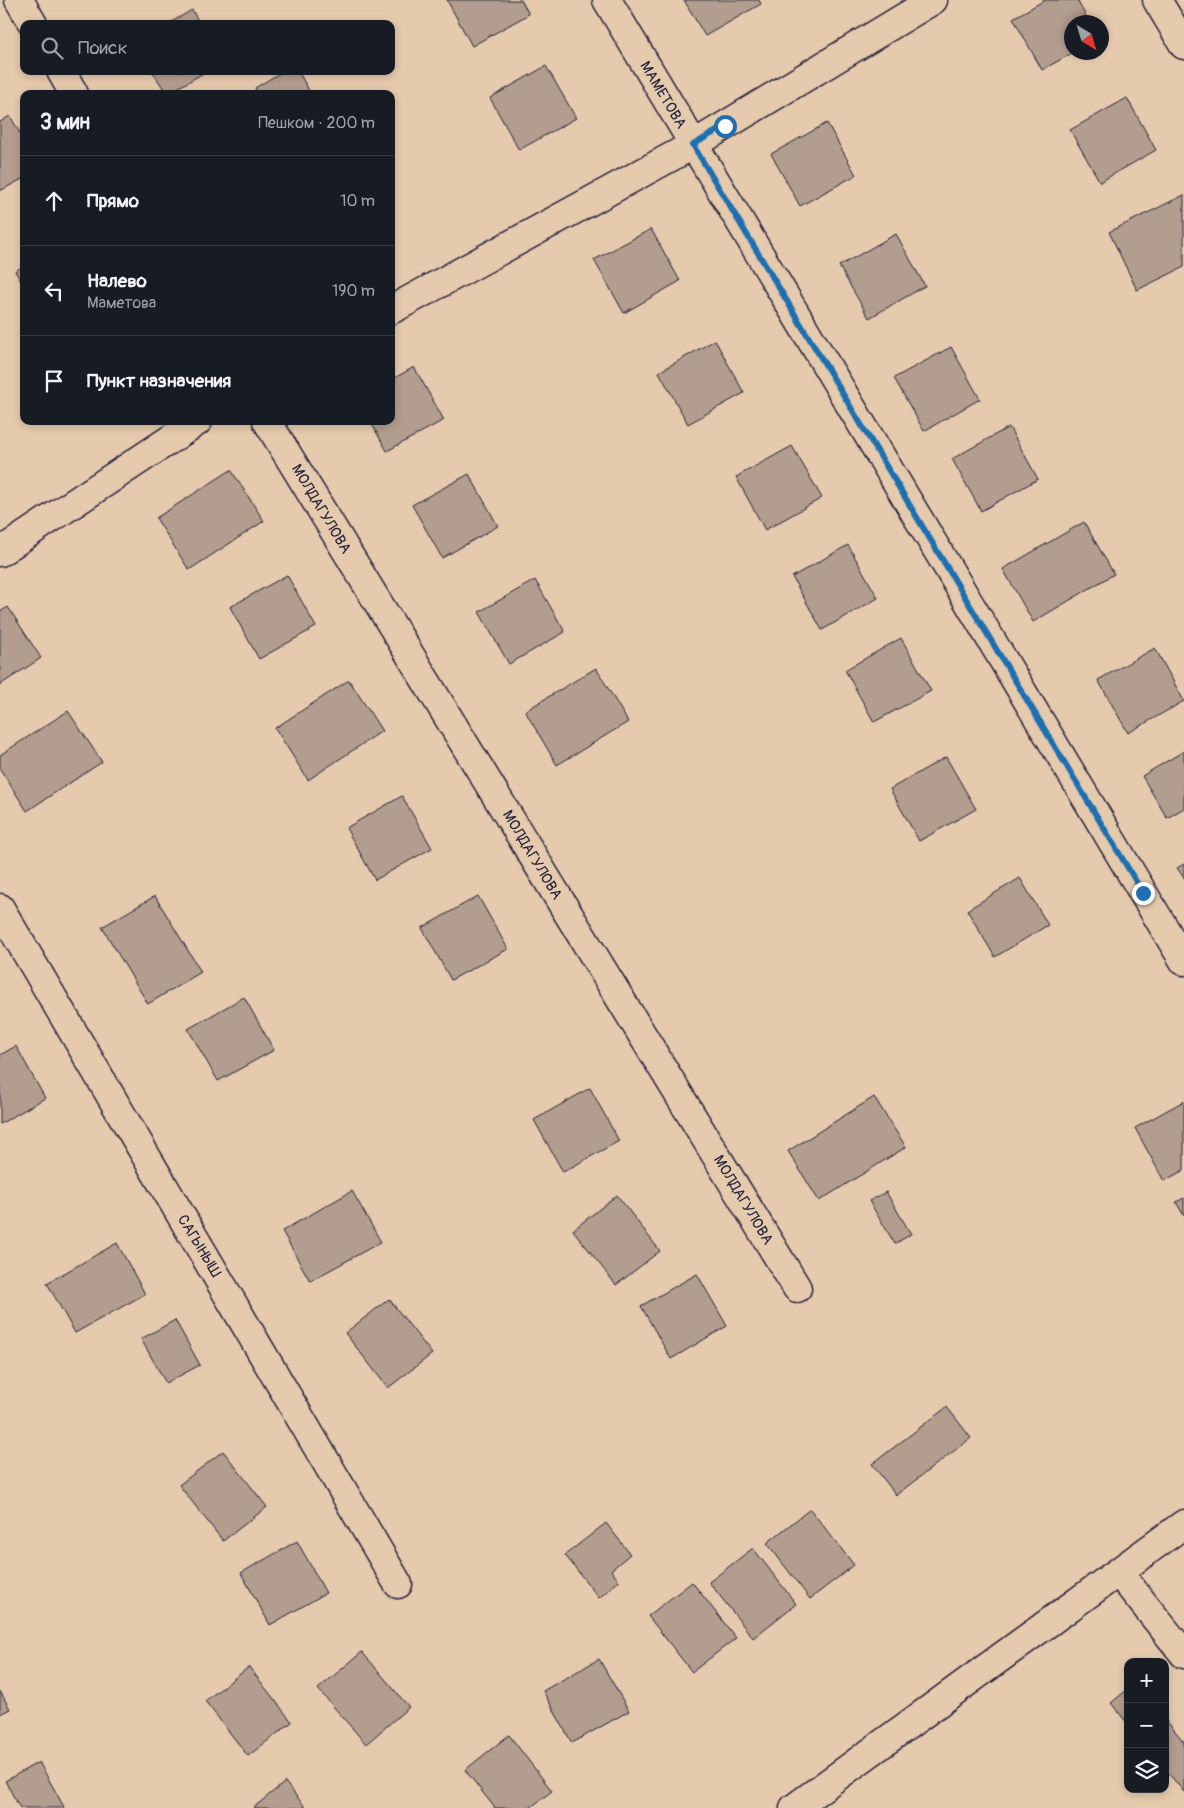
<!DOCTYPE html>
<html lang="ru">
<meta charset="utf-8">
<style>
body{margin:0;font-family:Pangolin,sans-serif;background:#20242c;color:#f1f3f6}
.controls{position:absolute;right:15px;bottom:15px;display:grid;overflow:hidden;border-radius:10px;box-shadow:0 2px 8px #0003}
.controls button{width:45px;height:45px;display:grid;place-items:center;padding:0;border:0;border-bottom:1px solid #363941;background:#171b24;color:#f1f3f6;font:25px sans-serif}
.compass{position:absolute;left:1064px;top:15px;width:45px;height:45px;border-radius:50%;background:#171b24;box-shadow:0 2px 8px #0003;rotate:142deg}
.stop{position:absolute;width:15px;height:15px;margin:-11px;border:4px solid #1f6fb2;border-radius:50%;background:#fff}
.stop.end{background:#1f6fb2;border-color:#fff;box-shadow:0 1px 5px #0008}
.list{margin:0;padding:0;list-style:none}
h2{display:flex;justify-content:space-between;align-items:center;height:65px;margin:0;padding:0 20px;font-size:21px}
h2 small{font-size:16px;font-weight:400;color:#9ea1a6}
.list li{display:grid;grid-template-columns:32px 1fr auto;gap:15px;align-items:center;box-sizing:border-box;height:90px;padding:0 20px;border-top:1px solid #363941}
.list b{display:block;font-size:19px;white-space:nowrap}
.list p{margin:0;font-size:16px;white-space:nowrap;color:#9ea1a6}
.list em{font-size:16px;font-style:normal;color:#9ea1a6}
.icon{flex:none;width:28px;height:28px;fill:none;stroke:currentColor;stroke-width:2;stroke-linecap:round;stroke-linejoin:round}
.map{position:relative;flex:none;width:1184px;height:1808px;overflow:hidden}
.search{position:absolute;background:#171b24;box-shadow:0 2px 8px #0003;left:20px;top:20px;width:375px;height:55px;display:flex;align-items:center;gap:12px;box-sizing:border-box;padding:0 18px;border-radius:10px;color:#9ea1a6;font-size:19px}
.panel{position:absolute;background:#171b24;box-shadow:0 2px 8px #0003;left:20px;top:90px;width:375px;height:335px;border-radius:10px}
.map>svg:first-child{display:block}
.building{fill:#b39d8f;stroke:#22223b}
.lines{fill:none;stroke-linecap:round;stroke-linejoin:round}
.street-casing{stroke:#22223b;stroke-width:31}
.street{stroke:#e6caad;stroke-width:28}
.route{stroke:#1f6fb2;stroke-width:6}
.labels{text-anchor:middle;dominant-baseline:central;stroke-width:4;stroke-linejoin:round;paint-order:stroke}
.street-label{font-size:15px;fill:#22223b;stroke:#e6caad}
</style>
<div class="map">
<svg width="1184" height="1808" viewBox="0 0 1184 1808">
<rect width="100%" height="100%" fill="#e6caad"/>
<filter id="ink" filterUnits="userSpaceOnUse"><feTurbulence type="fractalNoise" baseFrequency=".02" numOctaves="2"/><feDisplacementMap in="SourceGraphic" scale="10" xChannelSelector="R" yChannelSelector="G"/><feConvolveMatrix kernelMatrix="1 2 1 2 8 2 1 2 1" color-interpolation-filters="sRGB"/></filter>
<g filter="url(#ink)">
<path class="building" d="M 447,0 L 521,0 L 529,14 L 472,46 Z
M 684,0 L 759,0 L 761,4 L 705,36 Z
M 1045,0 L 1077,0 L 1089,22 L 1072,22 L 1072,52 L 1074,52 L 1042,70 L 1013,18 Z
M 192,10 L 200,24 L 168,24 Z
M 546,66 L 576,118 L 519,150 L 490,98 Z
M 152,71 L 207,71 L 167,94 Z
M 283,71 L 298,71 L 311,94 L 258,94 L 255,88 Z
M 1127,98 L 1156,150 L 1100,182 L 1070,130 Z
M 10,116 L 24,140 L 24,178 L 0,191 L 0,122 Z
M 827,123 L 856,175 L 800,206 L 771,154 Z
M 1184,195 L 1184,267 L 1137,290 L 1109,232 Z
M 651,229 L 680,281 L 624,313 L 594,260 Z
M 896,234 L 925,286 L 869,318 L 839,266 Z
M 24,266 L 24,286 L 15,271 Z
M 715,340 L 744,393 L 688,424 L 659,372 Z
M 951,347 L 980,399 L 924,431 L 894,378 Z
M 414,367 L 444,420 L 387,451 L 370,421 L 391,421 L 391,380 Z
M 1009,427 L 1038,479 L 981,511 L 952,459 Z
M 792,446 L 822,498 L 765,530 L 736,477 Z
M 231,470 L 264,521 L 189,570 L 156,518 Z
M 469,474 L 498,526 L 442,558 L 412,505 Z
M 1084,522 L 1114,574 L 1033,622 L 1003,569 Z
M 848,545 L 878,598 L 822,630 L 792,577 Z
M 287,575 L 316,627 L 259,659 L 230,607 Z
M 535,580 L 565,632 L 509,664 L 479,612 Z
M 8,607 L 41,658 L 0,685 L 0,612 Z
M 901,638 L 931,691 L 874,722 L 845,670 Z
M 1155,648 L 1184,701 L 1128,733 L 1098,680 Z
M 596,668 L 628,722 L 557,765 L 525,711 Z
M 349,680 L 382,731 L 308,780 L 275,728 Z
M 68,711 L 102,762 L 27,811 L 0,769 L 0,755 Z
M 1184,751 L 1184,808 L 1167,818 L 1142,776 Z
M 946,757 L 976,809 L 919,841 L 890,789 Z
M 402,796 L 432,848 L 375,880 L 346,828 Z
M 1184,864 L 1184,878 L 1177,868 Z
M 1020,878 L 1048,925 L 995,957 L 967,910 Z
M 155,896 L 201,972 L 148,1004 L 102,927 Z
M 478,896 L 508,949 L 451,980 L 422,928 Z
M 244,997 L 274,1050 L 218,1081 L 188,1029 Z
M 16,1046 L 45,1098 L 0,1124 L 0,1055 Z
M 590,1088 L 619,1141 L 563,1172 L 534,1120 Z
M 874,1097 L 906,1147 L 819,1201 L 788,1151 Z
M 1184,1101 L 1184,1170 L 1164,1181 L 1135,1128 Z
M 352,1191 L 381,1242 L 310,1281 L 282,1231 Z
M 886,1192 L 911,1234 L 895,1244 L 869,1201 Z
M 617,1195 L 660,1251 L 616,1285 L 573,1230 Z
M 1184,1198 L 1184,1216 L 1176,1202 Z
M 117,1243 L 145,1294 L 75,1333 L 47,1283 Z
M 697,1274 L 727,1326 L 671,1359 L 641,1306 Z
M 389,1299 L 432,1354 L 388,1388 L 345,1333 Z
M 175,1320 L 200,1365 L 166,1383 L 141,1339 Z
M 947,1407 L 971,1438 L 896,1495 L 872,1464 Z
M 223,1451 L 267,1507 L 223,1541 L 179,1485 Z
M 810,1509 L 854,1565 L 810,1599 L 767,1543 Z
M 606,1523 L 630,1554 L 611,1570 L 619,1581 L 599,1598 L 565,1555 Z
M 297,1541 L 326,1593 L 270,1625 L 241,1573 Z
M 753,1548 L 796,1604 L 753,1638 L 709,1582 Z
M 692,1582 L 736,1638 L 692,1672 L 648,1616 Z
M 362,1652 L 409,1707 L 366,1744 L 318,1689 Z
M 599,1659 L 629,1711 L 572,1743 L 543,1691 Z
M 249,1667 L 292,1722 L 248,1756 L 205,1701 Z
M 1128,1689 L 1128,1724 L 1111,1703 Z
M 0,1691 L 10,1709 L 0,1714 Z
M 1165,1719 L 1184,1742 L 1184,1792 L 1165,1769 Z
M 509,1735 L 552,1791 L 530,1808 L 495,1808 L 465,1770 Z
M 39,1762 L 64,1807 L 62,1808 L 20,1808 L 5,1781 Z
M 285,1782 L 306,1808 L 253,1808 Z"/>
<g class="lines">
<defs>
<path id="street" d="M 19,0 L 33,24
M 607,0 L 1184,961
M 1157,0 L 1184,45
M 61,71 L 74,94
M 391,310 L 693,145 L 933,0
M 267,421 L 797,1288
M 0,552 L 198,421
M 0,908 L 398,1584
M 1119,1573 L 1184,1654
M 794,1808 L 1184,1524"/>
</defs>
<use href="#street" class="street-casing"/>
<use href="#street" class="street"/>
</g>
</g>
<g class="lines" filter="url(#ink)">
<path class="route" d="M 725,126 L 693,145 L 1143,893"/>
</g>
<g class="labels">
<g class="street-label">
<text transform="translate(663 95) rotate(59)">МАМЕТОВА</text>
<text transform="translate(321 509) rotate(59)">МОЛДАГУЛОВА</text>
<text transform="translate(532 855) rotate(59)">МОЛДАГУЛОВА</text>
<text transform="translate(743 1200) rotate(59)">МОЛДАГУЛОВА</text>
<text transform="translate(199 1246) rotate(59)">САГЫНЫШ</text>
</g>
</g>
</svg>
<div class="controls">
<button>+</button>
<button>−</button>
<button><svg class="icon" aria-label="layers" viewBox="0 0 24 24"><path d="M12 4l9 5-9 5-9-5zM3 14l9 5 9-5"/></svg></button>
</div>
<svg class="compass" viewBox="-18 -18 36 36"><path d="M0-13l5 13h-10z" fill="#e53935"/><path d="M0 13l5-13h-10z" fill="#9ea1a6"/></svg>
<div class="stop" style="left:725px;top:126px"></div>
<div class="stop end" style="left:1143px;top:893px"></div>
<div class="search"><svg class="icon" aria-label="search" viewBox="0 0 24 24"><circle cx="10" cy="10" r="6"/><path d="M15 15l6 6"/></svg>Поиск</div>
<section class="panel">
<h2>3 мин<small>Пешком · 200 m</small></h2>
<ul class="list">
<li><svg class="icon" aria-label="ahead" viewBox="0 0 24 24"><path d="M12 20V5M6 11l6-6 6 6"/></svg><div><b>Прямо</b></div><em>10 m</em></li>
<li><svg class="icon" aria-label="left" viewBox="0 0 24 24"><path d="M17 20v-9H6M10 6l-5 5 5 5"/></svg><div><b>Налево</b><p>Маметова</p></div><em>190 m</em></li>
<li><svg class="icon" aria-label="arrive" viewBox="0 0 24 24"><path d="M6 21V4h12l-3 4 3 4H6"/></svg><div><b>Пункт назначения</b></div></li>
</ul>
</section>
</div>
